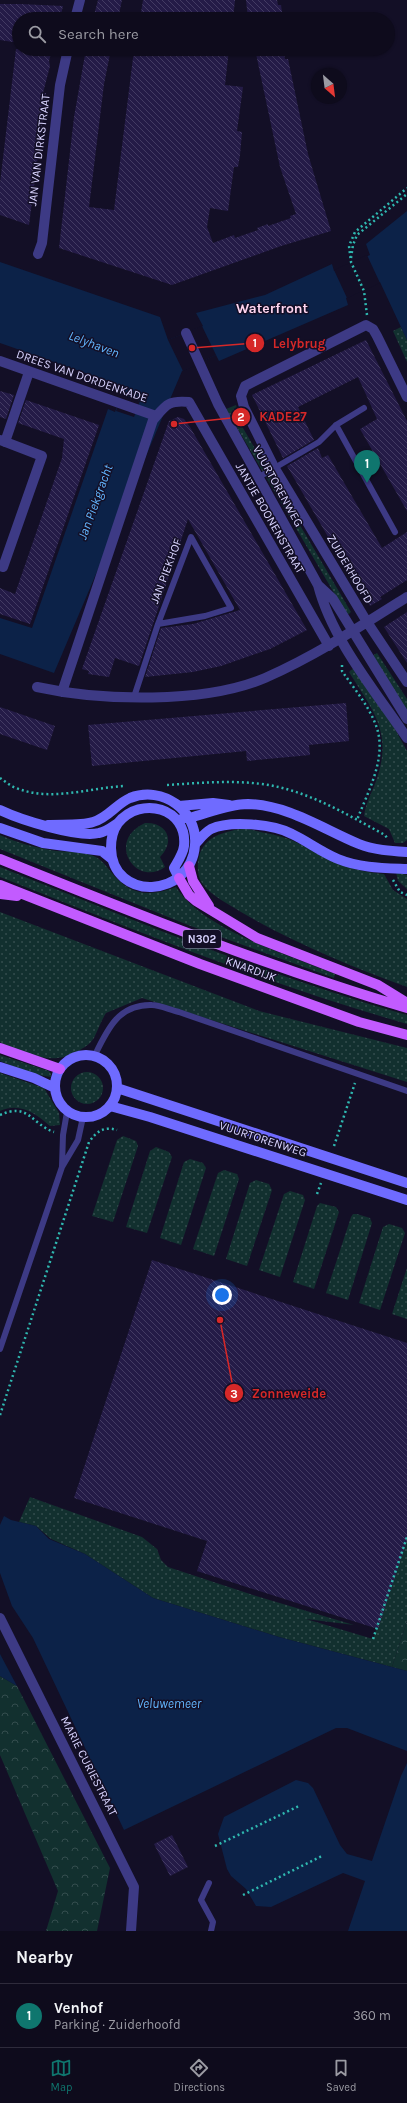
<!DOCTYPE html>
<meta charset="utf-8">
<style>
body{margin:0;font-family:Karla,sans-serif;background:#1c1929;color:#f1f3f6}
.compass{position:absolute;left:311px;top:68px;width:36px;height:36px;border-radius:50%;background:#0e0b1c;box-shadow:0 1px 3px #0004;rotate:152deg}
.you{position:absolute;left:222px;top:1295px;width:14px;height:14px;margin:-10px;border:3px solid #fff;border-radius:50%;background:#1a73e8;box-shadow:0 0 0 6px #1a73e833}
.badge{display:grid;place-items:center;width:26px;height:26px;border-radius:50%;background:#0f766e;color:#fff;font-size:13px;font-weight:700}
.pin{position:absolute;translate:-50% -33px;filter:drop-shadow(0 1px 2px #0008)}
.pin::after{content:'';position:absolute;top:21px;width:14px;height:12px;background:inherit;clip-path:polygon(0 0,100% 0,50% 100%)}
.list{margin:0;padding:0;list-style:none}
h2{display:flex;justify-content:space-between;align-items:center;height:52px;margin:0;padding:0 16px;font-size:17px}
h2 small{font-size:13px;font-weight:400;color:#9b9ba3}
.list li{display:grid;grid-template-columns:26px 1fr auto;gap:12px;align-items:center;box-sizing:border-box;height:64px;padding:0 16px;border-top:1px solid #2e2b3b}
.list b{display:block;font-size:15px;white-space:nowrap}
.list p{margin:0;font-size:13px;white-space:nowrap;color:#9b9ba3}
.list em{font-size:13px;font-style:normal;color:#9b9ba3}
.icon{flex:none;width:22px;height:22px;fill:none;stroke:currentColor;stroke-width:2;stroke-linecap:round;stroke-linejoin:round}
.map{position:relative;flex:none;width:407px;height:1931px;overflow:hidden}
.search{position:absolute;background:#0e0b1c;box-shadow:0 1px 3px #0004;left:12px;right:12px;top:12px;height:44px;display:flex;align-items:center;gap:10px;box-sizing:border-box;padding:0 14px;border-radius:22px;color:#9b9ba3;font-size:15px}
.sheet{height:116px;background:#0e0b1c}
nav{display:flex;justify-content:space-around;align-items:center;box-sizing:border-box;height:56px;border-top:1px solid #2e2b3b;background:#0e0b1c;font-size:11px;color:#9b9ba3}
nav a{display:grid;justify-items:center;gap:2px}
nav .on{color:#0f766e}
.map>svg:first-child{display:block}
.grass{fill:url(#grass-dots)}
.forest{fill:url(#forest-crowns)}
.water{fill:#0c2248}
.pier{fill:#130f26}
.building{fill:url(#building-back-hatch)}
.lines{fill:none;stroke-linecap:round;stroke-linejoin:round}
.path{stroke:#2fb8b0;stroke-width:2.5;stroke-dasharray:2 3;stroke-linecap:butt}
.lane{stroke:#3d3a85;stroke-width:6}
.street{stroke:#3d3a85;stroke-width:10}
.secondary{stroke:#6f6bff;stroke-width:10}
.primary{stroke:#c25bff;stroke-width:10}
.labels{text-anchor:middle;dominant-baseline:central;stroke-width:3;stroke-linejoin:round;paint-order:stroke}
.shield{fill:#130f26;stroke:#9e99be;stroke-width:1}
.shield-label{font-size:11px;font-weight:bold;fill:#d9d4ff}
.street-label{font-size:12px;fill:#d9d4ff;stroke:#130f26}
.water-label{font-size:13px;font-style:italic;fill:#62b6ff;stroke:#130f26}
.quarter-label{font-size:14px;font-weight:bold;fill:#ffd6f0;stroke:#130f26}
.leader{fill:none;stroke:#d62828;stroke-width:1.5}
.callout-dot{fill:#d62828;stroke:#130f26;stroke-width:1.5}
.mark-label{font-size:12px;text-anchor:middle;font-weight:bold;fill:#fff}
.callout-label{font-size:13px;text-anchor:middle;font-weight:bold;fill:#d62828;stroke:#130f26;stroke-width:3;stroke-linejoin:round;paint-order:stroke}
</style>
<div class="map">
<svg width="407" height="1931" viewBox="0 0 407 1931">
<defs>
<pattern id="grass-dots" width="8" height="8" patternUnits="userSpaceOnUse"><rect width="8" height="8" fill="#12302f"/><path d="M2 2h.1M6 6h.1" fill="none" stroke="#344d4e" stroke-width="1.8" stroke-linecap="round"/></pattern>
<pattern id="forest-crowns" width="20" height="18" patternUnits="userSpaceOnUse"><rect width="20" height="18" fill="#12302f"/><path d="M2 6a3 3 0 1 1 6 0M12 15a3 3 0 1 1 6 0" fill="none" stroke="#344d4e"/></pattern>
<pattern id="building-back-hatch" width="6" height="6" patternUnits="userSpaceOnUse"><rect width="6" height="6" fill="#241b47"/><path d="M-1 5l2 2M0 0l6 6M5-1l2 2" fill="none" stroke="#433b63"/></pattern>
</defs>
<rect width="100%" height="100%" fill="#130f26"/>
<path class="grass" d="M 401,327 L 407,340 L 407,362 L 393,331 Z
M 236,405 L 237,408 L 233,411 L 351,612 L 347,615 L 226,409 Z
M 377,653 L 407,699 L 407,711 L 372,656 Z
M 355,667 L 395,729 L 407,751 L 407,840 L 403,843 L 395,843 L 389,829 L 364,816 C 366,801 374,789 378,775 C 392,730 371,708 349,672 Z
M 145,823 C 167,822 176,841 160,857 L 165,867 C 136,888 105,841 145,823 Z
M 244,828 C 259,832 275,834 289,839 C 325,855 343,871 384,874 L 393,890 L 407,899 L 407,987 C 350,966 294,943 241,912 C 229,904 211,896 202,883 C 197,876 197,865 199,857 C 204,835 226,832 244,828 Z
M 0,835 C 17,843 38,848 56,851 C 67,852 77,851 87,854 C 99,856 104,863 111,872 C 130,896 149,897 176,887 C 202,929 290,956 335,974 L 334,978 L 188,925 L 0,849 Z
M 0,867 C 134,920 268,976 407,1015 L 407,1024 C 268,984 134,930 0,877 Z
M 396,872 L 407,875 L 407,889 L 398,881 Z
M 0,912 L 259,1011 L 407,1048 L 407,1082 L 142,998 L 106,1013 C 101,1021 98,1030 94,1038 C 90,1044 85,1047 80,1050 C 53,1067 30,1054 3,1044 L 0,1042 Z
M 0,1055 L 49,1071 L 51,1074 L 51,1077 L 32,1074 L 0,1061 Z
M71 1088a16 16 0 1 1 32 0a16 16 0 1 1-32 0Z
M 0,1073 L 44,1088 L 59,1113 L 60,1125 L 50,1126 C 35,1113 20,1102 0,1111 Z
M 123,1136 L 136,1141 L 138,1146 L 113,1222 L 92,1216 L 117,1140 Z
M 156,1147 L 169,1152 L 172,1157 L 147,1233 L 126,1227 L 150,1151 Z
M 190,1159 L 203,1163 L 206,1168 L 181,1245 L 160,1238 L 184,1162 Z
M 224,1170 L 237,1174 L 239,1179 L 214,1256 L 193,1249 L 218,1173 Z
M 256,1180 L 269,1184 L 272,1190 L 247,1266 L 226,1259 L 250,1183 Z
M 290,1191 L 303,1195 L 305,1200 L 280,1277 L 259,1270 L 284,1194 Z
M 320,1203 L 336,1207 L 339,1212 L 314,1289 L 293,1282 L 317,1206 Z
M 353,1214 L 357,1214 L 370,1218 L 372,1223 L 348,1300 L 326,1293 L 351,1217 Z
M 389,1224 L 402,1228 L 405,1233 L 380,1310 L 359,1303 L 383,1227 Z
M 407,1268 L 407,1319 L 392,1314 Z
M 30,1497 L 142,1537 L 157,1549 L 161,1560 L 168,1567 L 256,1596 L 354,1625 L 306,1619 L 373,1639 L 407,1539 L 407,1621 L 392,1667 L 279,1637 L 153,1598 L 85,1554 L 51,1539 L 36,1526 L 19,1522 Z"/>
<path class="forest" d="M 407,1621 L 407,1671 L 392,1667 Z
M 0,1676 L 17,1686 L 110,1868 L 97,1931 L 46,1931 L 58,1891 L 0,1755 Z"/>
<path class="water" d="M 407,211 L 407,340 L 380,282 L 346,298 L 348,305 L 219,361 L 216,355 L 182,371 L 54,673 L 0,654 L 0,618 L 32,628 L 108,409 L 115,412 L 122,395 L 122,393 L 115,390 L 117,384 L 0,343 L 0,262 L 160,317 L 168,340 L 203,326 L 196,313 L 265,295 L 332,264 L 334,271 L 370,255 L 366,244 Z
M 4,1516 L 11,1520 L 36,1526 L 49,1539 L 85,1554 L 153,1598 L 279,1637 L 407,1671 L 407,1751 L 347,1728 L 336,1728 L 124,1830 L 33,1638 L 12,1606 L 0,1573 L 0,1525 Z
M 0,1654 L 17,1686 L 0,1676 Z
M 407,1763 L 407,1931 L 348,1931 L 365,1881 L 343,1873 L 271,1907 L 256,1906 L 246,1889 L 231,1876 L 227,1869 L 218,1834 L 224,1817 L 296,1780 L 308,1783 L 313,1788 L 340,1845 L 347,1854 L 372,1861 L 401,1776 Z"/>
<path class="pier" d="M 367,255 L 380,283 L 347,298 L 334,270 Z
M 202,326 L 216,355 L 183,371 L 168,340 Z
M 122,394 L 140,401 L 134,417 L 116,411 Z"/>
<path class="building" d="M 98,0 L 122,0 L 118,19 L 93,19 Z
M 143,0 L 235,0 L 233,19 L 140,19 Z
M 246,0 L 277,0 L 278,5 L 281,5 L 283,19 L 248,19 Z
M 0,4 L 20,4 L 63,6 L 60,19 L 19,19 L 19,43 L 0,40 Z
M 16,49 L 52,49 L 49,61 L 50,66 L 43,93 L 46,93 L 29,225 L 0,215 L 0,183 Z
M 86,49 L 111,49 L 104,84 L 89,207 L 114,210 L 134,50 L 148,51 L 148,49 L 229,49 L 225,85 L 243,87 L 237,131 L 242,132 L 240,155 L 238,167 L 234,167 L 228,211 L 210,208 L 207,227 L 213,243 L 234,235 L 235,238 L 258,230 L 257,228 L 268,224 L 268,226 L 291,218 L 290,216 L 296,214 L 280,167 L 255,49 L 283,49 L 285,59 L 288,59 L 308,154 L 331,231 L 281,246 L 172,285 L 59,248 L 74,117 Z
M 366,340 L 407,421 L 407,511 L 360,429 L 377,419 L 358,377 L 298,407 L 314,440 L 283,458 L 252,395 Z
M 0,391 L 14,395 L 6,419 L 0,417 Z
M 26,400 L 99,425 L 30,624 L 0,614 L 0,588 L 15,594 L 62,458 L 64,439 L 18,423 Z
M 178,417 L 184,419 L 190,427 L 307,630 L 270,649 L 221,666 L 193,672 L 145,677 L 161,628 L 193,624 L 240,610 L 188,519 L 139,666 L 115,658 L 109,677 L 88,674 L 89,671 L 82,669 L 155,461 L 169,421 Z
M 318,448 L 322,458 L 328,455 L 382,548 L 407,532 L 407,580 L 380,597 L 382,599 L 370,606 L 359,586 L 357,587 L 287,466 Z
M 407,612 L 407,663 L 384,627 Z
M 346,703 L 349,741 L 309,745 L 310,755 L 247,761 L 246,751 L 92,766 L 88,725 Z
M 0,707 L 55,726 L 47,750 L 0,734 Z
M 152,1260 L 407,1343 L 407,1540 L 378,1629 L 197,1571 L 207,1541 L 74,1498 Z
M 172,1835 L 188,1867 L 170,1876 L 154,1844 Z"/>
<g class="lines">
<path class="path" d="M 351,258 L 353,245 L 357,235 L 407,194
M 367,315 L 364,291 L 351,262 L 349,246 L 355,232 L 407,188
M 342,665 L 342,671 C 353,687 368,705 375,723 C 389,755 368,791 357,820
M 0,778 C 5,781 10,786 16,788 C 51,802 88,788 124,786
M 167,785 C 199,783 230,780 262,784 C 307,790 346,814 385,835 L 387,838
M 393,880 L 400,892 L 407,895
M 0,1115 C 29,1102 31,1124 54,1132
M 334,1146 L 355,1083
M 317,1194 L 321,1183
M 0,1415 L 89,1142 C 97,1131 104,1126 117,1130
M 373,1639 L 407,1537
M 215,1846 L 299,1806
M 243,1895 L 322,1856"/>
<path class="lane" d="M 336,425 L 395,532
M 259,477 L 319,442 L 336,425 L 364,408
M 134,697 L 158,624 L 191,537 L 231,608 L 205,616 L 158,624
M 94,1057 C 107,1030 118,1004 152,1005 C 160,1005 170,1010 179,1012 L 407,1091
M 62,1166 L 63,1135 L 67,1112
M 0,1349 L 62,1167 L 78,1140 L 83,1117
M 209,1883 L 201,1900 L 213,1922 L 211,1931"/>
<path class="street" d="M 75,19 L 80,0
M 38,254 L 42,243 L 60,85 L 68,49
M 186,333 L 218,404 L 318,585 C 332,640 376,692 407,738
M 0,361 L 156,416
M 407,397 L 377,336 L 373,329 L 366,325 L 245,386 L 241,396 L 244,407 L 274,467 L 367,622 L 407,682
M 0,440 L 42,456 L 3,567 L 0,566
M 5,442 L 29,372
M 319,586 L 333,599 L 407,719
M 37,687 C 101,701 204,704 265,678 C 315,656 361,626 407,597
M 62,692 L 153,420 C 166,405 168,400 189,402 L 329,646
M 0,1618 L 134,1887 L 131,1931"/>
<path class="secondary" d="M 179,806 L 213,803 L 229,805
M 0,810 C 21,820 78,838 99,833 C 106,832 112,827 118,823
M 183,818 L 189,818 C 208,813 228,804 248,804 C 288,805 323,829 359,844 C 374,850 391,851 407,852
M 48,825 C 60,824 81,826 93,822 C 108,818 116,804 130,798 C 163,785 198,811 195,845 C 191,899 112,902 111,848 C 111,840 113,830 118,823 C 141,795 188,808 184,846 C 183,854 178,861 174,868 L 179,878
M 0,828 L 43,843 L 102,851 L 112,859
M 195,844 C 200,839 204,833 211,829 C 230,820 273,824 292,834 C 307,841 321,852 338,859 C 360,868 383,868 407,869
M55 1086a31 31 0 1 1 62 0a31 31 0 1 1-62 0Z
M 0,1067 L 34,1078 L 55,1088
M 117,1088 L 407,1183
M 110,1106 L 150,1117 L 407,1200"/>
<path class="primary" d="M 0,859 C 134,913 268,967 407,1008
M 189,866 L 193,881 L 209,906
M 179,878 L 189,895 L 196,901 L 257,938 L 378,985 L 407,1003
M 0,885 L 200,964 L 359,1022 L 407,1035
M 0,894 L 17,896
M 0,1048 L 60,1069"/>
</g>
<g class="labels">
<rect class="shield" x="183" y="930" width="38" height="18" rx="3"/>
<g class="shield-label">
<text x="202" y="939">N302</text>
</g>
<g class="street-label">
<text transform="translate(39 150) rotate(-83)">JAN VAN DIRKSTRAAT</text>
<text transform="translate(82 376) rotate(19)">DREES VAN DORDENKADE</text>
<text transform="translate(278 486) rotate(61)">VUURTORENWEG</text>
<text transform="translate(270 518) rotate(60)">JANTJE BOONENSTRAAT</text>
<text transform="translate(350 569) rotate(59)">ZUIDERHOOFD</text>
<text transform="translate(166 571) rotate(-69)">JAN PIEKHOF</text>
<text transform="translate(251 969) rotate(20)">KNARDIJK</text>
<text transform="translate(263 1139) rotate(18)">VUURTORENWEG</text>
<text transform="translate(89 1766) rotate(63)">MARIE CURIESTRAAT</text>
</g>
<g class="water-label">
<text transform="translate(94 344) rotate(21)">Lelyhaven</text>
<text transform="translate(95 502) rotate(-70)">Jan Piekgracht</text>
<text x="169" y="1703">Veluwemeer</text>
</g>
<g class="quarter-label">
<text x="272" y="308">Waterfront</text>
</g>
</g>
<path class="leader" d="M192 348L255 343M174 424L241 417M220 1320L234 1393"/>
<g class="callout-dot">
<circle cx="192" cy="348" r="4"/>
<circle cx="174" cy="424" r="4"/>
<circle cx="220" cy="1320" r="4"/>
<circle cx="255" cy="343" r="10"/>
<circle cx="241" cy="417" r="10"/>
<circle cx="234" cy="1393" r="10"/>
</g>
<g class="mark-label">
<text x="255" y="347">1</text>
<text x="241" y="421">2</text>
<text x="234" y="1398">3</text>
</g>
<g class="callout-label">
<text x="299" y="348">Lelybrug</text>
<text x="283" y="421">KADE27</text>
<text x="289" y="1398">Zonneweide</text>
</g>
</svg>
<svg class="compass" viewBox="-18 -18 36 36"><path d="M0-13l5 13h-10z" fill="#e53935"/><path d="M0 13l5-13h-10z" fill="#9b9ba3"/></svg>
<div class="you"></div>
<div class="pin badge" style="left:367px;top:483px">1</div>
<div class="search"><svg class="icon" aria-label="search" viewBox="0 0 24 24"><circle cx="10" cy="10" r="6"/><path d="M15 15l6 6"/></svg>Search here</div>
</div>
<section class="sheet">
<h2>Nearby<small></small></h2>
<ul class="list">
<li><span class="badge">1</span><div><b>Venhof</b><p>Parking · Zuiderhoofd</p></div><em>360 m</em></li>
</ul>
</section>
<nav>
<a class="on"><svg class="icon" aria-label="map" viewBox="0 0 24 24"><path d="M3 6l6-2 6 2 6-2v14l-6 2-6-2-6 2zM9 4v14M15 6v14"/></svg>Map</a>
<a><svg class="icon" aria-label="directions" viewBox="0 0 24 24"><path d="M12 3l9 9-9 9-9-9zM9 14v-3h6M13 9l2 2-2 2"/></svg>Directions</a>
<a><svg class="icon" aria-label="saved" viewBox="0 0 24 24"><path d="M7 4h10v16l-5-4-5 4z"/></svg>Saved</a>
</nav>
